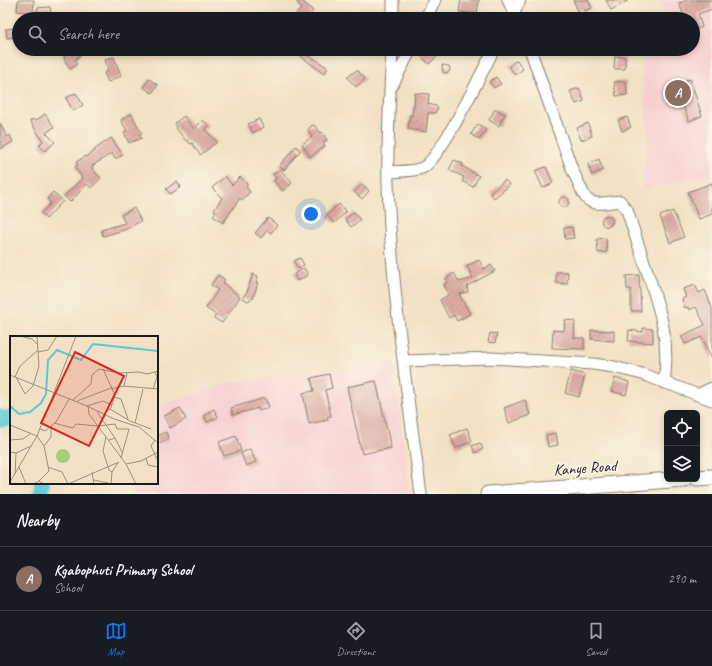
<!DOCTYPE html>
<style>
body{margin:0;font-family:Caveat,sans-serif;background:#20242c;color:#f1f3f6}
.controls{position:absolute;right:12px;bottom:12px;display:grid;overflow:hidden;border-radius:6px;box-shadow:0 2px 6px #0003}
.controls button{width:36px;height:36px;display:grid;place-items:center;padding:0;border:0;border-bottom:1px solid #363941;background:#171b24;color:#f1f3f6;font:20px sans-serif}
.you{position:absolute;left:311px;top:214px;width:14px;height:14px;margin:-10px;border:3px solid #fff;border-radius:50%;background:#1a73e8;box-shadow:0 0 0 6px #1a73e833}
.badge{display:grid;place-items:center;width:26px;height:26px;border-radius:50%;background:#1a73e8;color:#fff;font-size:13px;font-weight:700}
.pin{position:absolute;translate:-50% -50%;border:2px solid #fff;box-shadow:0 1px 4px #0006}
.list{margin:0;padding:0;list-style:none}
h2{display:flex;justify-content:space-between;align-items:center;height:52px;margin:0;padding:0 16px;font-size:17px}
h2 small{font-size:13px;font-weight:400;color:#9ea1a6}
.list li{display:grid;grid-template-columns:26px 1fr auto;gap:12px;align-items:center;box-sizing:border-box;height:64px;padding:0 16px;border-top:1px solid #363941}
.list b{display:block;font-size:15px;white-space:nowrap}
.list p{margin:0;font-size:13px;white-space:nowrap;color:#9ea1a6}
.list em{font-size:13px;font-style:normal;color:#9ea1a6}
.icon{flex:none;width:22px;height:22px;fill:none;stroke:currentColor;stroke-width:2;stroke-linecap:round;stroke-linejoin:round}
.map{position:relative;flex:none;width:712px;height:494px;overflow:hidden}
.search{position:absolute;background:#171b24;box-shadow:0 2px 6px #0003;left:12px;right:12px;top:12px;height:44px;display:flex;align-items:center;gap:10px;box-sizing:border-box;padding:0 14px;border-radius:22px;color:#9ea1a6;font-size:15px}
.sheet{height:116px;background:#171b24}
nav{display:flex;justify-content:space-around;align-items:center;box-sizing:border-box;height:56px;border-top:1px solid #363941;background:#171b24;font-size:11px;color:#9ea1a6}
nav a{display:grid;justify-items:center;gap:2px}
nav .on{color:#1a73e8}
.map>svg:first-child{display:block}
.built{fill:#f7cfd1}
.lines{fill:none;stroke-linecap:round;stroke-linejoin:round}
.river{stroke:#5dc9d6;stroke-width:16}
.building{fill:url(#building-hatch)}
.street-casing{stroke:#877e70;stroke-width:13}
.secondary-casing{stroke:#877e70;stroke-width:17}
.street{stroke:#fff;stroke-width:11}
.secondary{stroke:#fff;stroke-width:15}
.labels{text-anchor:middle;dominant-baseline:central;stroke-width:3.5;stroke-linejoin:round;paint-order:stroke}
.street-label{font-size:16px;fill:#1c1c1c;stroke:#fcf5e5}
.inset-river{fill:none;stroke:#5dc9d6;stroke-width:2}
.inset-road{fill:none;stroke:#9c9281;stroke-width:1}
.view{fill:#d62828;fill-opacity:0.15;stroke:#d62828;stroke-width:2}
.inset-edge{fill:none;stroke:#1c1c1c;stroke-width:2}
</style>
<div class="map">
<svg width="712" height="494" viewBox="0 0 712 494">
<defs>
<pattern id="building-hatch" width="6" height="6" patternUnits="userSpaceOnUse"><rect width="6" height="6" fill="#dbaaa2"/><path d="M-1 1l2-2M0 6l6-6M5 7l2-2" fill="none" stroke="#bb928b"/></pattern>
</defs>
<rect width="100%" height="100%" fill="#fcf5e5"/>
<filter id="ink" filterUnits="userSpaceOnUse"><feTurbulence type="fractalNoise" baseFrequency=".025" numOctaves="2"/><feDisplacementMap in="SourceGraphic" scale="8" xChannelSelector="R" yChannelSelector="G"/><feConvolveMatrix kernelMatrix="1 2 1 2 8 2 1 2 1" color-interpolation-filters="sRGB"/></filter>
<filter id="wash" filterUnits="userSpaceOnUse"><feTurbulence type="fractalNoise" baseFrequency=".012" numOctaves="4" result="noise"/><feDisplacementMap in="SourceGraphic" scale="16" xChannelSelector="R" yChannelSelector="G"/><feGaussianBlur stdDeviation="0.9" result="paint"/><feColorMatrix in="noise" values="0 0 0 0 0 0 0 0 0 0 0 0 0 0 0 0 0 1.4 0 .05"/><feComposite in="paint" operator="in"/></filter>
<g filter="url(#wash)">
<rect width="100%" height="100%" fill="#f2e1c4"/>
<path class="built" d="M 661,0 L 712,0 L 712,174 L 641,190 L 648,137 L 640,49 L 693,49 L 693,19 L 665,19 Z
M 393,363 L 410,494 L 132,494 L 130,483 L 157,483 L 157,406 L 231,382 Z"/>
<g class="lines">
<path class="river" d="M 0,417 L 1,419 L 11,418
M 41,494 L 42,483"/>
</g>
<g id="blocks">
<path class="building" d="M 18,0 L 34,0 L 33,13 L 17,11 Z
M 296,0 L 301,0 L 313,11 L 306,19 L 302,19 L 296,14 L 301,9 Z
M 461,0 L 479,0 L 477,14 L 459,12 Z
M 573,0 L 588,0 L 592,8 L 585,11 L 583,8 L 578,11 Z
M 606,0 L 629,0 L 611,10 Z
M 688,0 L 712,0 L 712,9 L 698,14 L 702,27 L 693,31 L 693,19 L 685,19 L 679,3 Z
M 50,7 L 52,19 L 38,19 L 37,8 Z
M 16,28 L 16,37 L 7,38 L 6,29 Z
M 71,49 L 86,49 L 75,60 L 77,64 L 70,69 L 64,59 L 65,58 L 63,54 Z
M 428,49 L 444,49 L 429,64 L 421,56 Z
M 299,52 L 317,60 L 328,68 L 324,74 L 298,54 Z
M 615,56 L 625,57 L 625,69 L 614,69 Z
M 114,57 L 121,76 L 108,82 L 104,73 L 108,71 L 105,59 Z
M 517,60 L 523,69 L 515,75 L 509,66 Z
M 442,65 L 449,66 L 450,70 L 449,72 L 447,73 L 443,72 Z
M 357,70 L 365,79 L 356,87 L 347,77 Z
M 496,77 L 501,84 L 494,88 L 489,82 Z
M 149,79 L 158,85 L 152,93 L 143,87 Z
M 690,79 L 702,116 L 689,121 L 675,84 Z
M 626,81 L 627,95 L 616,96 L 614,82 Z
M 579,88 L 584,101 L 576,104 L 570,91 Z
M 76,93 L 83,105 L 73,111 L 66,98 Z
M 415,93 L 429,94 L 428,104 L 436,106 L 438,108 L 435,113 L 428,113 L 426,132 L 408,129 L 410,115 L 412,116 L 413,107 L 414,108 Z
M 495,109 L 505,114 L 499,126 L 489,120 Z
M 45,114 L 54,127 L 46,133 L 55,142 L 45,151 L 39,145 L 43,141 L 30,121 L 33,119 L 35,121 Z
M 131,114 L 142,133 L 138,135 L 142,138 L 129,143 L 124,132 L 127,131 L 121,120 Z
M 184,116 L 194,129 L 203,120 L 209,126 L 205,130 L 217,142 L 200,155 L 192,143 L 190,144 L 187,140 L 186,141 L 176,128 L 177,127 L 175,123 Z
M 627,117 L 631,127 L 622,131 L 618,120 Z
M 259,119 L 263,127 L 253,133 L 248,124 Z
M 0,123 L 7,137 L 10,135 L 13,142 L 0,149 Z
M 588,123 L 592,136 L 581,140 L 577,128 Z
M 478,124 L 486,130 L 479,140 L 471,134 Z
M 314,125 L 321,133 L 322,132 L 327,140 L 323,142 L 325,146 L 310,157 L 302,144 L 312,137 L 308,130 L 311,126 Z
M 111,138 L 123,155 L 115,159 L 112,153 L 92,166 L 93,168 L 92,169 L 101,178 L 91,188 L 87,184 L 70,202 L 64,196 L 82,178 L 75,167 L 78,165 L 76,162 L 95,151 L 94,150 Z
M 296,146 L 300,151 L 284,170 L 279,166 Z
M 599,159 L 603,170 L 592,175 L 588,164 Z
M 454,160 L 463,164 L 462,166 L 479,176 L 473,187 L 462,181 L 464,177 L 449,170 Z
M 546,167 L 553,183 L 543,188 L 535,171 Z
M 280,169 L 292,183 L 283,191 L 274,181 L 276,178 L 273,174 Z
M 225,176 L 232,185 L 240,177 L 248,185 L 246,187 L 250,192 L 242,200 L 240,198 L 223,223 L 213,216 L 216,211 L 214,210 L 222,198 L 212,188 Z
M 505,180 L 510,185 L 494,198 L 490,193 Z
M 177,181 L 181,187 L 170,194 L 166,189 Z
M 712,183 L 712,214 L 699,219 L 688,192 Z
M 362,184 L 369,191 L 362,199 L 354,192 Z
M 53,192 L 63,201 L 46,219 L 41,213 L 51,203 L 47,199 Z
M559 202a5 5 0 1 1 10 0a5 5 0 1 1-10 0Z
M 339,204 L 346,212 L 334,223 L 327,215 Z
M 134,208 L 141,221 L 124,230 L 103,236 L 101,230 L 125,223 L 121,215 Z
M 673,211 L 684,237 L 670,243 L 660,216 Z
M 354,212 L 360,220 L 351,227 L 345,219 Z
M601.5 221a5.5 5.5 0 1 1 11 0a5.5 5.5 0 1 1-11 0Z
M 268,218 L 277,225 L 271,233 L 267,230 L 261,238 L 255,233 Z
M 572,227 L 574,238 L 565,239 L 564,228 Z
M 606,238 L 607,252 L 598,253 L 597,239 Z
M 300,258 L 304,265 L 298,269 L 294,261 Z
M 479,260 L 484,269 L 491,265 L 495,271 L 467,286 L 468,292 L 459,294 L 470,314 L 457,321 L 454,315 L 449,318 L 440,300 L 448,295 L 444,284 L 448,282 L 446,279 L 454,273 L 459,282 L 473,278 L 467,266 Z
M 304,268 L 308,275 L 297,281 L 294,274 Z
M 556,272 L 568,272 L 567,284 L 556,283 Z
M 253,274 L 258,276 L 256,283 L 258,283 L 253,298 L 248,301 L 242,298 L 247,292 Z
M 218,275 L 225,280 L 223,283 L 240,297 L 222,323 L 214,318 L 216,315 L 206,308 L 218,290 L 211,285 Z
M 639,275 L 641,311 L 631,311 L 631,289 L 627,289 L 626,276 Z
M 695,285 L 699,293 L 705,290 L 712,308 L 712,360 L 702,337 L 685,344 L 681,336 L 705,325 L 696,307 L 689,310 L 688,307 L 685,308 L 682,299 L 686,297 L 683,289 Z
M 565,320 L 575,321 L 574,338 L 584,338 L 584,349 L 552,348 L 553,330 L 564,331 Z
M 643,328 L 653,329 L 653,343 L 628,341 L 629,330 L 643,332 Z
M 591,330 L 614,331 L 614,341 L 591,339 Z
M 490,333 L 497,334 L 495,343 L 488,342 Z
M 571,371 L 585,375 L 579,397 L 565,393 Z
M 329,374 L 332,388 L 325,390 L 331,416 L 327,417 L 328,420 L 309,424 L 303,393 L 314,391 L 311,378 Z
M 615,378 L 629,382 L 626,395 L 611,391 Z
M 376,381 L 391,448 L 362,454 L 347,387 Z
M 265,398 L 269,407 L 259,411 L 258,408 L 233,415 L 231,408 Z
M 525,400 L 530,415 L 509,423 L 504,408 Z
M 180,408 L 186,419 L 170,428 L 164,416 Z
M 214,409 L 218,417 L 207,422 L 204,415 Z
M 467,428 L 472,441 L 456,448 L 450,435 Z
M 166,432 L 169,439 L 157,444 L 157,436 Z
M 556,433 L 558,445 L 548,447 L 546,435 Z
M 236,436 L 241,451 L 224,456 L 219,442 Z
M 480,443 L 483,449 L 475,453 L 472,446 Z
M 250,449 L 256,462 L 246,466 L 241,453 Z"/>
</g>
</g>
<g filter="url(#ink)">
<use href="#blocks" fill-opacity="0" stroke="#877e70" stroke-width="1"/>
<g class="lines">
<defs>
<path id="street" d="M 508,0 L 517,19
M 512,17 L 520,0
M 393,19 L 393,0
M 425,19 L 435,0
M 392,49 C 390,93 387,138 388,183 C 391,287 407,391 421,494
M 530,49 L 572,169 L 584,195 C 591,208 607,202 620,201 L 627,210 C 634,232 641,253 648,274 C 661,313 670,342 664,383
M 392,86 L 411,49
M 388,172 C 398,171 412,172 422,168 C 439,162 483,70 494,49
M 403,361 L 491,358 L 593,364 L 614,367 L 642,374 L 712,400
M 697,395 L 712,388"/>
<path id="secondary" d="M 697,478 L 712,477
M 488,494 L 684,479"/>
</defs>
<use href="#street" class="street-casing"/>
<use href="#secondary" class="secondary-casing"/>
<use href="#street" class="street"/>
<use href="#secondary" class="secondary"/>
</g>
</g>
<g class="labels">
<g class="street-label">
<text transform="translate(585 468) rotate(-4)">Kanye Road</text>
</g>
</g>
<g transform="translate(10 336)">
<rect width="148" height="148" fill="#f2e1c4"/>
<path d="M46 120a7 7 0 1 1 14 0a7 7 0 1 1-14 0Z" fill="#a4ce7a"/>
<path class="inset-river" d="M 0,70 L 9,78 L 20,76 L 31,67 L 36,58 L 38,24 L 47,14 L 71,24 L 83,8 L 148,15"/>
<path class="inset-road" d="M 10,0 L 22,3 L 27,8M 28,16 L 38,14 L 47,0M 93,33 L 105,59 L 101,72 L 94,78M 0,39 L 77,70 L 104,83 L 129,91 L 148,107M 5,41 L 10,30 L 28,14M 6,41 L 15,58 L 23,50 L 29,30 L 27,0M 114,50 L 117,37M 101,53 L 113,50 L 148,53M 143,53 L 147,41 L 145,36M 104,61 L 111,63 L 118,83M 63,64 L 81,48 L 82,39 L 89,33 L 109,37 L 129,36 L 137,38 L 148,35M 67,65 L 101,52M 77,70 L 93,65 L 102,69M 78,70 L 79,78 L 116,128 L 126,148M 100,73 L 120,85 L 141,93M 87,76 L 105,102M 44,87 L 63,92 L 66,88 L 88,90 L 105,88 L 107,93 L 119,93M 125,87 L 133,53M 0,89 L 27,100 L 34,110M 30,93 L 35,95 L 46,86 L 59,63M 96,101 L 93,115 L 99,134 L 102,136M 0,104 L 13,103 L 20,98M 99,104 L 105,102 L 112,116M 145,104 L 141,110 L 148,125M 0,116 L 6,117 L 21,110M 111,122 L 119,93M 136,122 L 138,129 L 148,131M 116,128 L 131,125 L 148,116M 9,131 L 16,148M 38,131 L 52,136 L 58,148M 82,136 L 84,148M 5,138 L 6,117M 84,144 L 98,147M 29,145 L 39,135 L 34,110 L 41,101 L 41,90M 0,146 L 27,100 L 66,0M 23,148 L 29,145 L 34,148M 58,148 L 109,126M 101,148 L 102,136 L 108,127"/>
<path class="view" d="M 65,16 L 114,40 L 79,110 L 31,87 Z"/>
<rect width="148" height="148" class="inset-edge"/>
</g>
</svg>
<div class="controls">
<button><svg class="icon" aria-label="locate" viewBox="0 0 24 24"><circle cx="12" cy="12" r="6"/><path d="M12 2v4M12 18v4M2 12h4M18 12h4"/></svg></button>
<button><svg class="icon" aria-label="layers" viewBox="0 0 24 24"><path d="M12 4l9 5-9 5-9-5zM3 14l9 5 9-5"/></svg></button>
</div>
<div class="you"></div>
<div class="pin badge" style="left:678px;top:93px;background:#8d6e63">A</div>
<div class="search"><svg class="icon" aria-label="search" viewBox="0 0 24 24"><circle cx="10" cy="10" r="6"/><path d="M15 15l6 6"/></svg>Search here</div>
</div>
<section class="sheet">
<h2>Nearby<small></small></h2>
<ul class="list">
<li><span class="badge" style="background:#8d6e63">A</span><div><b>Kgabophuti Primary School</b><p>School</p></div><em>290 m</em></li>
</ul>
</section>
<nav>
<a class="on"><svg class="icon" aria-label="map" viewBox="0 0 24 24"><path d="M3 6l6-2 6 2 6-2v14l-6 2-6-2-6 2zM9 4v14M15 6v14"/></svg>Map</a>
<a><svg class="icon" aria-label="directions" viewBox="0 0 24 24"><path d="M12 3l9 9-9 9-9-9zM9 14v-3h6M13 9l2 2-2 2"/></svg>Directions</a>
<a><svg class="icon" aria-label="saved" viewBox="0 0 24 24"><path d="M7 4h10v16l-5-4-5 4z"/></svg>Saved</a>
</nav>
